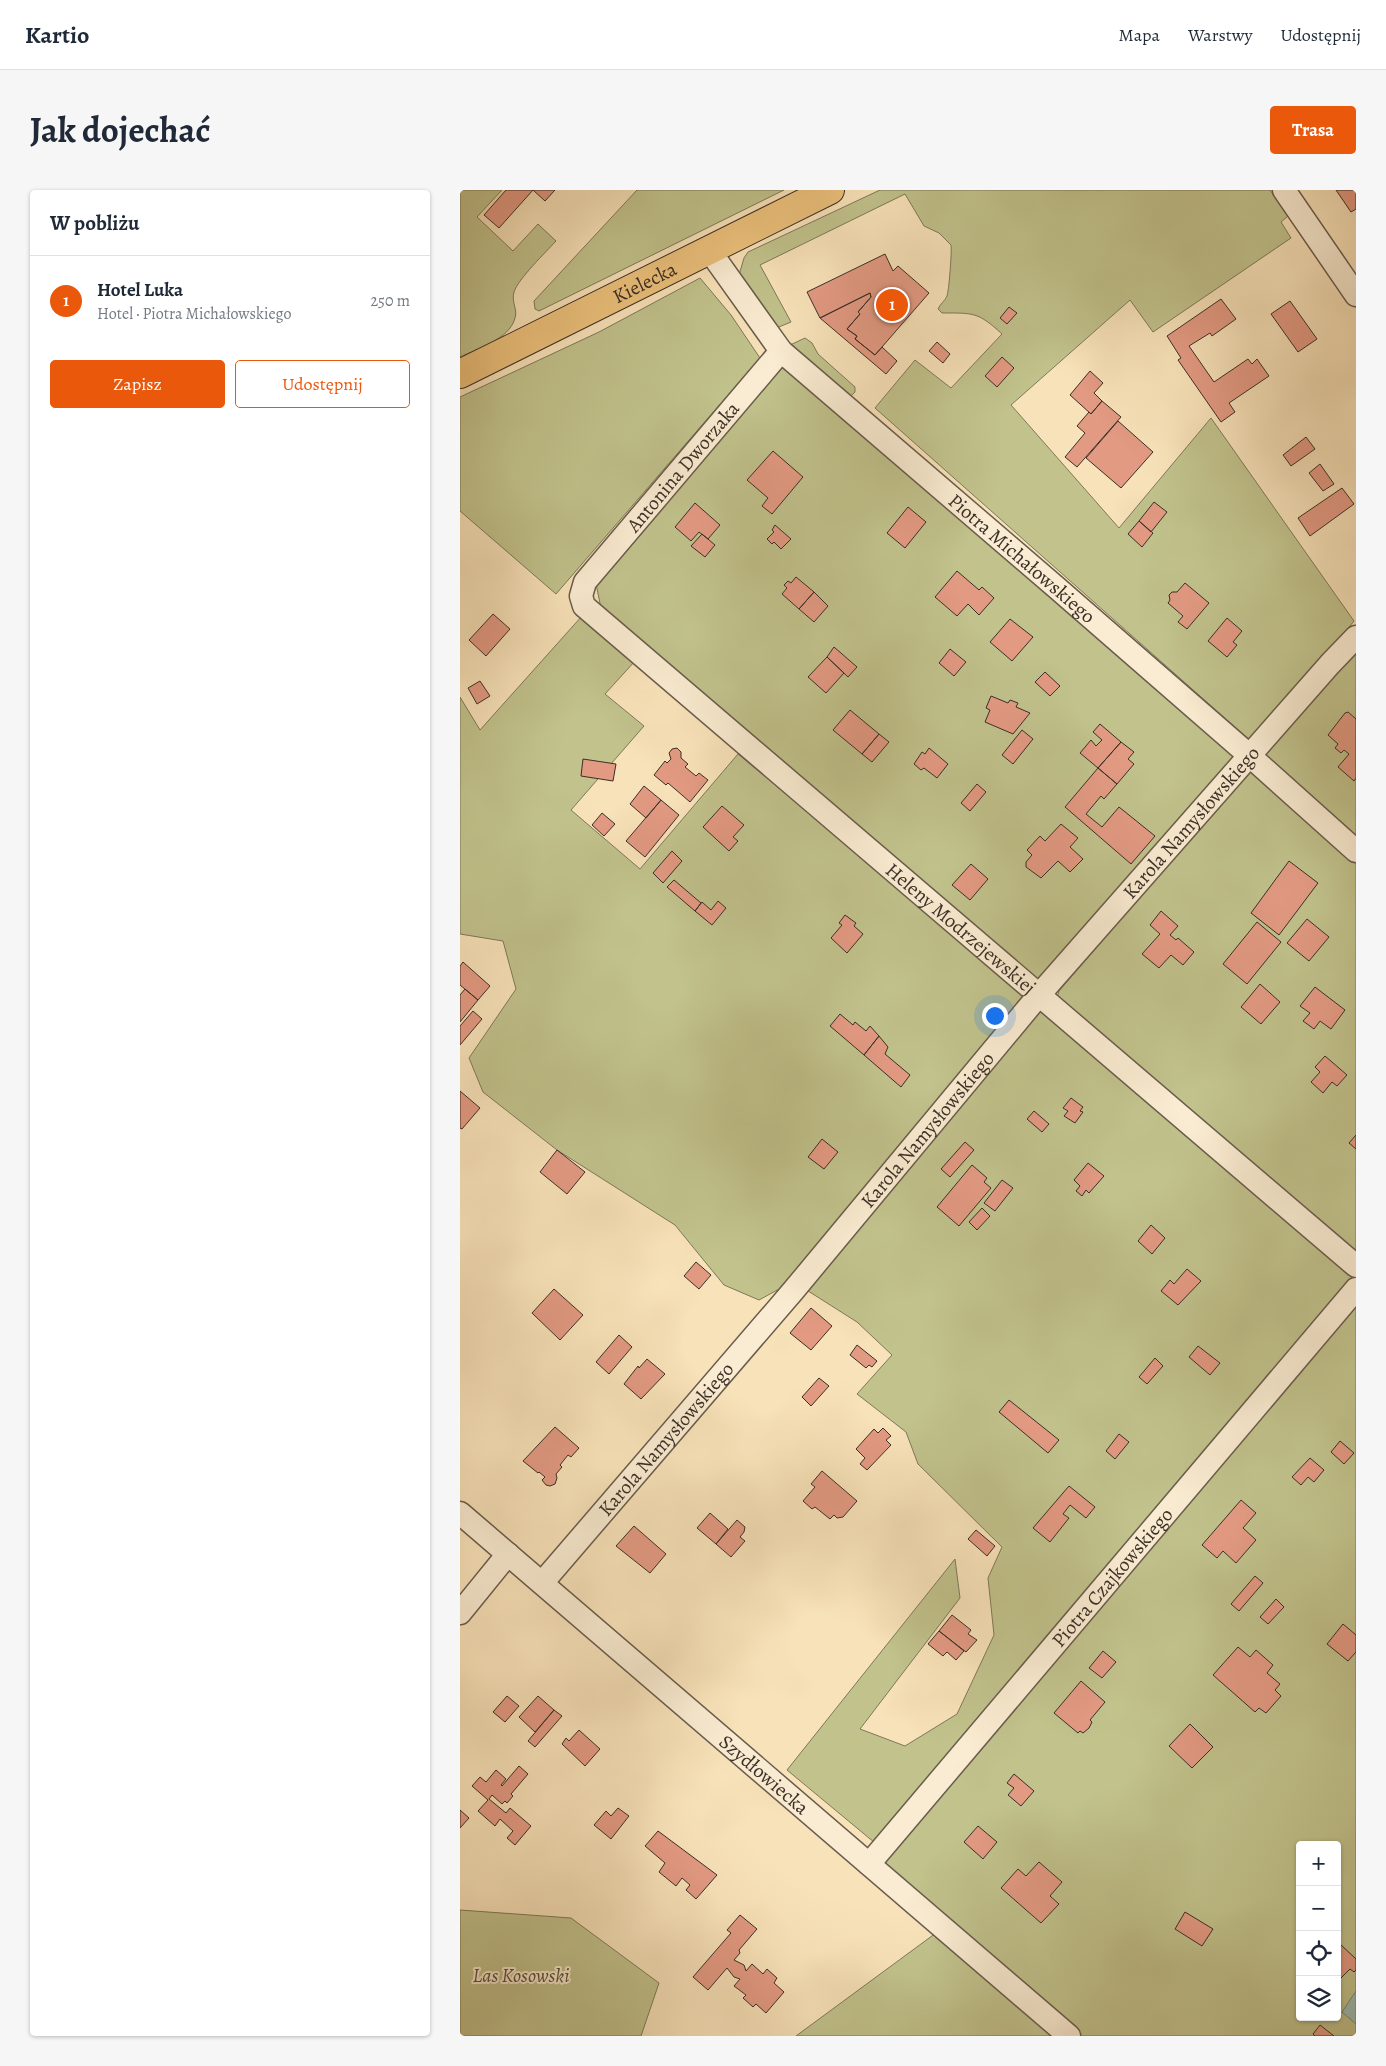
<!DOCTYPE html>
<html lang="pl">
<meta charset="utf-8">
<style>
body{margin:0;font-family:Alegreya,serif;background:#f6f6f7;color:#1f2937}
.controls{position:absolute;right:15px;bottom:15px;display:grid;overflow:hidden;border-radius:5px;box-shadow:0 1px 4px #0004}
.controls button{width:45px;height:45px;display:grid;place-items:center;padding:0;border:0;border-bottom:1px solid #e0e1e3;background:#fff;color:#1f2937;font:25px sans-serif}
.you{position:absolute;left:534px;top:825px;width:18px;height:18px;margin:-12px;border:4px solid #fff;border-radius:50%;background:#1a73e8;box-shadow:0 0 0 8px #1a73e833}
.badge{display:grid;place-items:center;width:32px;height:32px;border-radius:50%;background:#ea580c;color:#fff;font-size:16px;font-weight:700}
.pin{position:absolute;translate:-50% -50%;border:2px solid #fff;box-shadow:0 1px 5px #0006}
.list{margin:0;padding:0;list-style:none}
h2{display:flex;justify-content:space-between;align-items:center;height:65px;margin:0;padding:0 20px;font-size:21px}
h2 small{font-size:16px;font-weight:400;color:#747a83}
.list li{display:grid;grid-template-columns:32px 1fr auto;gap:15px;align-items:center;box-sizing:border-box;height:90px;padding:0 20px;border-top:1px solid #e0e1e3}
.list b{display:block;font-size:19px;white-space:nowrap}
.list p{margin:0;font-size:16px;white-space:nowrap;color:#747a83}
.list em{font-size:16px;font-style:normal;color:#747a83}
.actions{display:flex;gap:10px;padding:15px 20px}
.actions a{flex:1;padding:11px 0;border:1px solid #ea580c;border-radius:5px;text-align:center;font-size:18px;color:#ea580c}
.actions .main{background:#ea580c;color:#fff}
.icon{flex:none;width:28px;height:28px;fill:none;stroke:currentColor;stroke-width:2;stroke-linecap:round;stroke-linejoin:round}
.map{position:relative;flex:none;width:896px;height:1846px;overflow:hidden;border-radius:5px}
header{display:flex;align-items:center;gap:30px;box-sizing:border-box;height:70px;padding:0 25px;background:#fff;border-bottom:1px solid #e0e1e3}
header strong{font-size:24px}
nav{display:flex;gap:28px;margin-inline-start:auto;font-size:18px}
.intro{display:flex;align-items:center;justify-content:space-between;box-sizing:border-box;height:120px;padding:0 30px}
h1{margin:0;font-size:35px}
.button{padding:12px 22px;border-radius:5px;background:#ea580c;color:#fff;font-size:18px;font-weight:700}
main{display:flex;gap:30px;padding:0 30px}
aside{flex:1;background:#fff;border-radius:5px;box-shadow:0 1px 4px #0004}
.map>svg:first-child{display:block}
.green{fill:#c1c28c;stroke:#7e785a;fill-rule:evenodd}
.water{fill:#9dbdb3;stroke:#76847b}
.building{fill:#e39a83;stroke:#3b2f27}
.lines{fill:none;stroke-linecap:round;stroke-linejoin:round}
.minor-casing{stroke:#6a5c4c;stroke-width:25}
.major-casing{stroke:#3b2f27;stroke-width:30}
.minor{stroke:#faecd2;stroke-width:22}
.major{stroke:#ecc17c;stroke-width:28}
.labels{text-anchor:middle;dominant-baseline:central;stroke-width:4;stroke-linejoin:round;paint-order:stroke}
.street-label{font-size:20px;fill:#3b2f27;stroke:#faecd2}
.park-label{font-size:20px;font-style:italic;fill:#564c3b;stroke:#faecd2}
</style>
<header>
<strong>Kartio</strong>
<nav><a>Mapa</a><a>Warstwy</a><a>Udostępnij</a></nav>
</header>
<div class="intro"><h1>Jak dojechać</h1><a class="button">Trasa</a></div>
<main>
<aside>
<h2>W pobliżu<small></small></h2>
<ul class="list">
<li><span class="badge">1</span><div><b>Hotel Luka</b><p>Hotel · Piotra Michałowskiego</p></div><em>250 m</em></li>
</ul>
<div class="actions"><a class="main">Zapisz</a><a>Udostępnij</a></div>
</aside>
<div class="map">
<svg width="896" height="1846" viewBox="0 0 896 1846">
<rect width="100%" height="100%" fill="#f8e2b9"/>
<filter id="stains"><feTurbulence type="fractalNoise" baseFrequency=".004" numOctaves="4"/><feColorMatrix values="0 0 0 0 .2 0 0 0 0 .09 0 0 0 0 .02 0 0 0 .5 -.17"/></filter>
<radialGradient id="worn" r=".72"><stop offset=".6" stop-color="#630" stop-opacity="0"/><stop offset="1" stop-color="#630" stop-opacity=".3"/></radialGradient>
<path class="green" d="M 0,0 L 42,0 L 17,27 L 53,61 L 78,34 L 96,51 C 86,62 58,89 54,102 C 51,112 58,120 55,128 C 49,150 18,158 0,167 Z
M 177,0 L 324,0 L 79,121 L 75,119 L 74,111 Z
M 420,0 L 810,0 L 828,26 L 821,32 L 831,48 L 693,142 L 670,110 L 551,215 L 659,338 L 751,228 L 894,431 L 793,553 L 415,218 L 455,170 L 491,198 L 542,144 C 518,122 514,123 482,123 L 478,119 C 480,114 485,111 487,106 C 489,100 492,62 491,55 L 479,43 L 464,36 L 445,4 L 300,75 L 331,132 L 314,139 L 279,85 L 284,68 L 288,62 Z
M 240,88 L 271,125 L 300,168 L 96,404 L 0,321 L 0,207 L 139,142 Z
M 345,148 L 352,153 L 358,164 L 395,197 L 395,202 L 387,210 L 328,156 Z
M 323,169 L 778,569 L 581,793 L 141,418 L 136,394 Z
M 122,426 L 175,471 L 145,504 L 184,536 L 111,620 L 180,679 L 278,564 L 570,807 L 332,1092 L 299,1110 L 264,1095 L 215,1035 L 97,960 L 23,902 L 9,868 L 56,799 L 43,751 L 0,744 L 0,507 L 20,540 Z
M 896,455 L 896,1071 L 596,812 L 599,801 Z
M 579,817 L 896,1087 L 415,1653 L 327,1580 L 495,1369 L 500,1408 L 400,1539 L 445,1556 L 497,1524 L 534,1445 L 528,1388 L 542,1357 L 458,1274 L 446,1242 L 397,1204 L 432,1165 L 397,1132 L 345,1099 Z
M 896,1113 L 896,1846 L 336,1846 L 480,1740 L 410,1681 ZM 840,1655 L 877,1655 L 877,1827 L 840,1827 Z
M 0,1720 L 111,1728 L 199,1793 L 181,1846 L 0,1846 Z"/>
<path class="water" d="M 896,1801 L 896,1834 L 882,1822 Z"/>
<path class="building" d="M 46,0 L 73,0 L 39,38 L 24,25 Z
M 73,0 L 95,0 L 85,11 Z
M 876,0 L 896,0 L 896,19 L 891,22 Z
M 425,64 L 433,81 L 438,76 L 469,103 L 415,165 L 395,149 L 397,146 L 387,139 L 400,124 L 398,122 L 411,107 L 410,103 L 360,128 L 347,102 Z
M 410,103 L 411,107 L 398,122 L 400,124 L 387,139 L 397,146 L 395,149 L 415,165 L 422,157 L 437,171 L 426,184 L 360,128 Z
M 761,109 L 776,129 L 752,146 L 750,143 L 729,156 L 754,192 L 788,169 L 792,174 L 797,169 L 809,186 L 769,213 L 775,222 L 761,232 L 718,170 L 721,168 L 707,146 Z
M 830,111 L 857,149 L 838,162 L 811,124 Z
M 549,117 L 557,123 L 547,134 L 540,128 Z
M 477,152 L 490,164 L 483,173 L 469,161 Z
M 542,167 L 554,178 L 537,197 L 525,186 Z
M 630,181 L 643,193 L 634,203 L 642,211 L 631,224 L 610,205 Z
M 642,211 L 661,227 L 617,277 L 605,267 L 625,243 L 617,236 L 629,222 L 631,224 Z
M 658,231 L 693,262 L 661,298 L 626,268 Z
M 846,247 L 855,259 L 831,276 L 823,265 Z
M 313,261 L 343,287 L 312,324 L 302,316 L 308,308 L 287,290 Z
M 860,274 L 874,294 L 863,301 L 849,283 Z
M 882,298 L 894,314 L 850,346 L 838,328 Z
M 694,312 L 707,322 L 691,342 L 679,331 Z
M 235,313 L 260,335 L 248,349 L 239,342 L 231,351 L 215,337 Z
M 448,317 L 466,332 L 445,358 L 427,343 Z
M 679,331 L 693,343 L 682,357 L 668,344 Z
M 315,335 L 331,349 L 321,359 L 314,352 L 312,354 L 307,349 L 314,342 L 312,340 Z
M 242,344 L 255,355 L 245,367 L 231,356 Z
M 497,381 L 519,400 L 522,397 L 534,408 L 519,425 L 508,414 L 497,426 L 475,407 Z
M 336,387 L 354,402 L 339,419 L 322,404 L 327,398 L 324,395 L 328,391 L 331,393 Z
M 725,393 L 749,413 L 727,439 L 718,432 L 723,426 L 708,413 L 710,410 L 709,405 L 712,402 L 717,402 Z
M 354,402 L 368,416 L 354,432 L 339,419 Z
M 33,424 L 50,439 L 26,466 L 9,450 Z
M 767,428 L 782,441 L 773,452 L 777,455 L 767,467 L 748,451 Z
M 550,429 L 573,447 L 552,471 L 530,452 Z
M 374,457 L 397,477 L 388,487 L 367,467 Z
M 490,459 L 506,472 L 494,486 L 479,473 Z
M 367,467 L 384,483 L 366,503 L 348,487 Z
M 585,482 L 600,496 L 590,506 L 575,492 Z
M 20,491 L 30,506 L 17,514 L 8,498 Z
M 531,506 L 548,513 L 550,510 L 558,513 L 556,517 L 570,523 L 553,544 L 525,532 L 530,520 L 526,518 Z
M 390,520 L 419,544 L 402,564 L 373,540 Z
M 888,522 L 896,529 L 896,588 L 894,591 L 878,577 L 889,564 L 884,560 L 881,563 L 875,558 L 878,554 L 868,545 L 885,523 Z
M 640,534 L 661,552 L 638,578 L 620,563 L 631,550 L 636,556 L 642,550 L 633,542 Z
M 562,540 L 573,549 L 553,574 L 542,565 Z
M 419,544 L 429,552 L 412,572 L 402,564 Z
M 661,552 L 674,562 L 668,569 L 674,574 L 657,594 L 638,578 Z
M 217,558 L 221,562 L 221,568 L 228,574 L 225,577 L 236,586 L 239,583 L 248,590 L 230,612 L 208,593 L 206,595 L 194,585 L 205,571 L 207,573 L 211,569 L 209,563 L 212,559 Z
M 469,558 L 488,574 L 477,588 L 464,578 L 461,580 L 454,574 L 462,562 L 465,564 Z
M 123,569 L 156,574 L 153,591 L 121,586 Z
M 638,578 L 657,594 L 644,609 L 641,606 L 626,624 L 642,637 L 659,617 L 695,646 L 671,674 L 605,617 Z
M 517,594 L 526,602 L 510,621 L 501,613 Z
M 184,596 L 201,610 L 186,628 L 170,614 Z
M 201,610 L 219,625 L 185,667 L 166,651 Z
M 262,616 L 284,635 L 273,647 L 278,651 L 269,661 L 243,637 Z
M 142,623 L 155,634 L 144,646 L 132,635 Z
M 601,634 L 618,648 L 610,657 L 623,669 L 610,682 L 598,671 L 581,688 L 566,677 L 566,672 L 572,665 L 567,660 L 580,646 L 585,651 Z
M 212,661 L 222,671 L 203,693 L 193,683 Z
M 829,671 L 858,693 L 819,745 L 791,723 Z
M 511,674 L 528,689 L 510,710 L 492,695 Z
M 214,690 L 241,713 L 235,721 L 207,697 Z
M 258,711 L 266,718 L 252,735 L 235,721 L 242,712 L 251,720 Z
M 701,721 L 718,736 L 710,745 L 716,750 L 718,748 L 734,762 L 723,775 L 711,765 L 699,778 L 682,764 L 700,744 L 690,735 Z
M 385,725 L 396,733 L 394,736 L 403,744 L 387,763 L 371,748 L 382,735 L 379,733 Z
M 847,729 L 869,747 L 849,771 L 827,753 Z
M 797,732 L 821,752 L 787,794 L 763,774 Z
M 3,772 L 30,796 L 18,810 L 0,795 L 0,776 Z
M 800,794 L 820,812 L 801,834 L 781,817 Z
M 855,797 L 885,820 L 871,839 L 860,831 L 854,839 L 843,831 L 850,823 L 840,816 Z
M 5,799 L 18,810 L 0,832 L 0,805 Z
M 13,821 L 22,829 L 0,855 L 0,836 Z
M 380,824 L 393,835 L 395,832 L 406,841 L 410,836 L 419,846 L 404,865 L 370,836 Z
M 419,846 L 428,857 L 425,864 L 450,885 L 441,897 L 404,865 Z
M 865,866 L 887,885 L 877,896 L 872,892 L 863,903 L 851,892 L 860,882 L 855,877 Z
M 0,901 L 20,918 L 2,939 L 0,938 Z
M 611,908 L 623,917 L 620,921 L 623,922 L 615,933 L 604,926 L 608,921 L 603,918 Z
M 574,921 L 589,934 L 582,942 L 567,929 Z
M 896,945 L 896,959 L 889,953 Z
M 362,949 L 378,962 L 364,979 L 348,967 Z
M 505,952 L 514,960 L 490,987 L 481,979 Z
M 97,960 L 125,982 L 107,1004 L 80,982 Z
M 628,973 L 644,986 L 629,1003 L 626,1000 L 622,1006 L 616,1001 L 620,996 L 614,990 Z
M 512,975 L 527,988 L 524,992 L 531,998 L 499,1036 L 477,1017 Z
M 542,990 L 553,998 L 535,1021 L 524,1013 Z
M 522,1018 L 530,1026 L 517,1040 L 509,1032 Z
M 691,1035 L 705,1048 L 692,1064 L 678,1051 Z
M 236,1072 L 251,1085 L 239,1099 L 224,1086 Z
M 727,1079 L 741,1091 L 718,1115 L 701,1101 L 710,1090 L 714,1094 Z
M 94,1099 L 123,1125 L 100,1150 L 72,1123 Z
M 351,1118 L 372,1136 L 351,1160 L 330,1143 Z
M 159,1145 L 172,1157 L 149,1184 L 136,1172 Z
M 397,1155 L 417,1171 L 412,1177 L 409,1175 L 406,1178 L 390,1165 Z
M 738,1156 L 760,1173 L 750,1185 L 729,1167 Z
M 695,1168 L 703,1176 L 687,1194 L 679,1187 Z
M 187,1169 L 205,1184 L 181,1209 L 164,1194 L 178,1176 L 179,1178 Z
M 359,1188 L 369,1196 L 351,1216 L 342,1207 Z
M 549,1210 L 599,1250 L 588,1263 L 539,1222 Z
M 95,1237 L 119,1258 L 111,1267 L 108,1265 L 100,1275 L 102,1277 L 96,1284 L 97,1288 L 95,1294 L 90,1296 L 86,1295 L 82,1290 L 85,1287 L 79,1282 L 78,1283 L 63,1271 Z
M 423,1238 L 431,1246 L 426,1250 L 431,1255 L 407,1280 L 400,1274 L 405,1268 L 396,1259 L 414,1239 L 418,1243 Z
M 659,1244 L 669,1252 L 655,1269 L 646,1261 Z
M 880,1251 L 894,1263 L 884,1274 L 871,1262 Z
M 850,1268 L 864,1280 L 854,1292 L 848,1287 L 841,1295 L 832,1287 Z
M 362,1281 L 397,1311 L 383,1327 L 377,1328 L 374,1325 L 370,1329 L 355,1317 L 352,1319 L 343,1311 L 355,1297 L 351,1294 Z
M 609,1296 L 635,1317 L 626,1328 L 610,1315 L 603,1324 L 609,1328 L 590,1352 L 573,1338 Z
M 781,1310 L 796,1323 L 783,1338 L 796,1350 L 776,1373 L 763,1361 L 757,1368 L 742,1355 Z
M 250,1323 L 268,1339 L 256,1354 L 237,1338 Z
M 277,1330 L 285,1337 L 284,1342 L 280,1347 L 285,1351 L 271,1367 L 256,1354 Z
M 174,1336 L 206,1364 L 190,1383 L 156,1356 Z
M 516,1340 L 535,1356 L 527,1366 L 508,1349 Z
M 795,1386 L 803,1393 L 779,1421 L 771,1414 Z
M 816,1409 L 824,1417 L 808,1434 L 800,1427 Z
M 492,1425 L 511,1440 L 508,1444 L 517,1450 L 506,1462 L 479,1441 Z
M 883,1434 L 896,1445 L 896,1462 L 888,1471 L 867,1454 Z
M 479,1441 L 504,1461 L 496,1470 L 487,1462 L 483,1466 L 468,1454 Z
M 778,1457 L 790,1467 L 796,1460 L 813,1475 L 807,1483 L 820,1494 L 815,1500 L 821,1506 L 806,1523 L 799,1518 L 795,1522 L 753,1485 Z
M 643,1461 L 656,1472 L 642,1488 L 629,1478 Z
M 621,1491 L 645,1512 L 630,1530 L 632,1532 L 629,1538 L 623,1543 L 620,1541 L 618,1543 L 594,1523 Z
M 47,1506 L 59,1516 L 45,1532 L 33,1522 Z
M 78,1506 L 94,1520 L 75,1542 L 59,1527 Z
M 94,1520 L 102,1526 L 75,1557 L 68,1551 Z
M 730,1534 L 753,1557 L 732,1578 L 709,1556 Z
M 119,1540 L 140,1559 L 125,1576 L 102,1554 L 106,1548 L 109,1551 Z
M 59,1576 L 68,1584 L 51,1604 L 53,1606 L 47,1613 L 45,1611 L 42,1614 L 32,1605 L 29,1609 L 46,1623 L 50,1618 L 71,1636 L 55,1655 L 47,1648 L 53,1641 L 40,1629 L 35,1636 L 18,1621 L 28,1610 L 12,1596 L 20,1587 L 26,1592 L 36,1580 L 46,1589 L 41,1595 L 42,1596 Z
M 554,1584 L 574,1601 L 561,1616 L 548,1605 L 554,1598 L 547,1593 Z
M 158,1618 L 169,1626 L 151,1649 L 134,1635 L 146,1621 L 151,1626 Z
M 0,1620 L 9,1628 L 0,1638 Z
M 518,1636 L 537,1652 L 523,1669 L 504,1652 Z
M 198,1641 L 257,1685 L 236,1709 L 226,1700 L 230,1695 L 222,1688 L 216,1696 L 199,1682 L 205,1673 L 185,1656 Z
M 579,1672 L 602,1692 L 590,1706 L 599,1714 L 581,1733 L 541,1698 L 558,1679 L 566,1686 Z
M 725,1722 L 753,1739 L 742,1756 L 715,1739 Z
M 280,1725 L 297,1739 L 279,1760 L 280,1763 L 274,1770 L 284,1775 L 286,1781 L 292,1774 L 303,1784 L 307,1779 L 317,1788 L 314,1793 L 324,1802 L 306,1823 L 296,1814 L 293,1817 L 283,1808 L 286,1805 L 274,1796 L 280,1789 L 274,1787 L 267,1778 L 248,1800 L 233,1787 L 271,1743 L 267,1740 Z
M 880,1754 L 896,1769 L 896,1780 L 894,1782 L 890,1779 L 877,1792 L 877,1757 Z
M 860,1835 L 874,1846 L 855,1846 L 853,1844 Z"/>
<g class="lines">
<defs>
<g id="minor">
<path d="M 824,0 L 896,105"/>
<path id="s1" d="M 249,60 L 321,161 L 597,398 L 790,566 L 896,661"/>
<path id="s2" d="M 321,161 L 125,392 L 121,406 L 124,416 L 896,1076"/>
<path id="s3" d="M 0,1323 L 609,1846"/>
<path id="s4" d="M 82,1393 L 333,1101 L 579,805 L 870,474 L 896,447"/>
<path d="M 0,1423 L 48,1364"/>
<path id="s5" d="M 409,1674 L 896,1099"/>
</g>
<g id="major">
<path id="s6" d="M 0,184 L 370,0"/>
</g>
</defs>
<use href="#minor" class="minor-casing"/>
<use href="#major" class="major-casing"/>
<use href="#minor" class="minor"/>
<use href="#major" class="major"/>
</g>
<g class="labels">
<g class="street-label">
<text stroke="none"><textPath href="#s6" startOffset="206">Kielecka</textPath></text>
<text transform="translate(223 277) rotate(-50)">Antonina Dworzaka</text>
<text stroke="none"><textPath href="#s1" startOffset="442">Piotra Michałowskiego</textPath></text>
<text stroke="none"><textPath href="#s4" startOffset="1000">Karola Namysłowskiego</textPath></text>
<text stroke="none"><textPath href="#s2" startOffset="824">Heleny Modrzejewskiej</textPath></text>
<text stroke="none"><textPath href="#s4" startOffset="595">Karola Namysłowskiego</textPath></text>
<text stroke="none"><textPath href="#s4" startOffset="190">Karola Namysłowskiego</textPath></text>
<text stroke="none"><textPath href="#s5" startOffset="376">Piotra Czajkowskiego</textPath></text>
<text stroke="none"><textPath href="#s3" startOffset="401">Szydłowiecka</textPath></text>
</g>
<g class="park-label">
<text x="61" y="1785">Las Kosowski</text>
</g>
</g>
<rect width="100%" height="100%" filter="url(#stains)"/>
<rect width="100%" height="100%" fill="url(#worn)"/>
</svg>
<div class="controls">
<button>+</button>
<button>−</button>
<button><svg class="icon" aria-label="locate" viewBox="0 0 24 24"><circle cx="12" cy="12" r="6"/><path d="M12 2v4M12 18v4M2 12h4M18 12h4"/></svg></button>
<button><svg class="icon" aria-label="layers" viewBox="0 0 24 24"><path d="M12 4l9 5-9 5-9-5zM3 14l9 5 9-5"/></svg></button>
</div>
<div class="you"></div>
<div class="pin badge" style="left:432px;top:115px">1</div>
</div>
</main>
